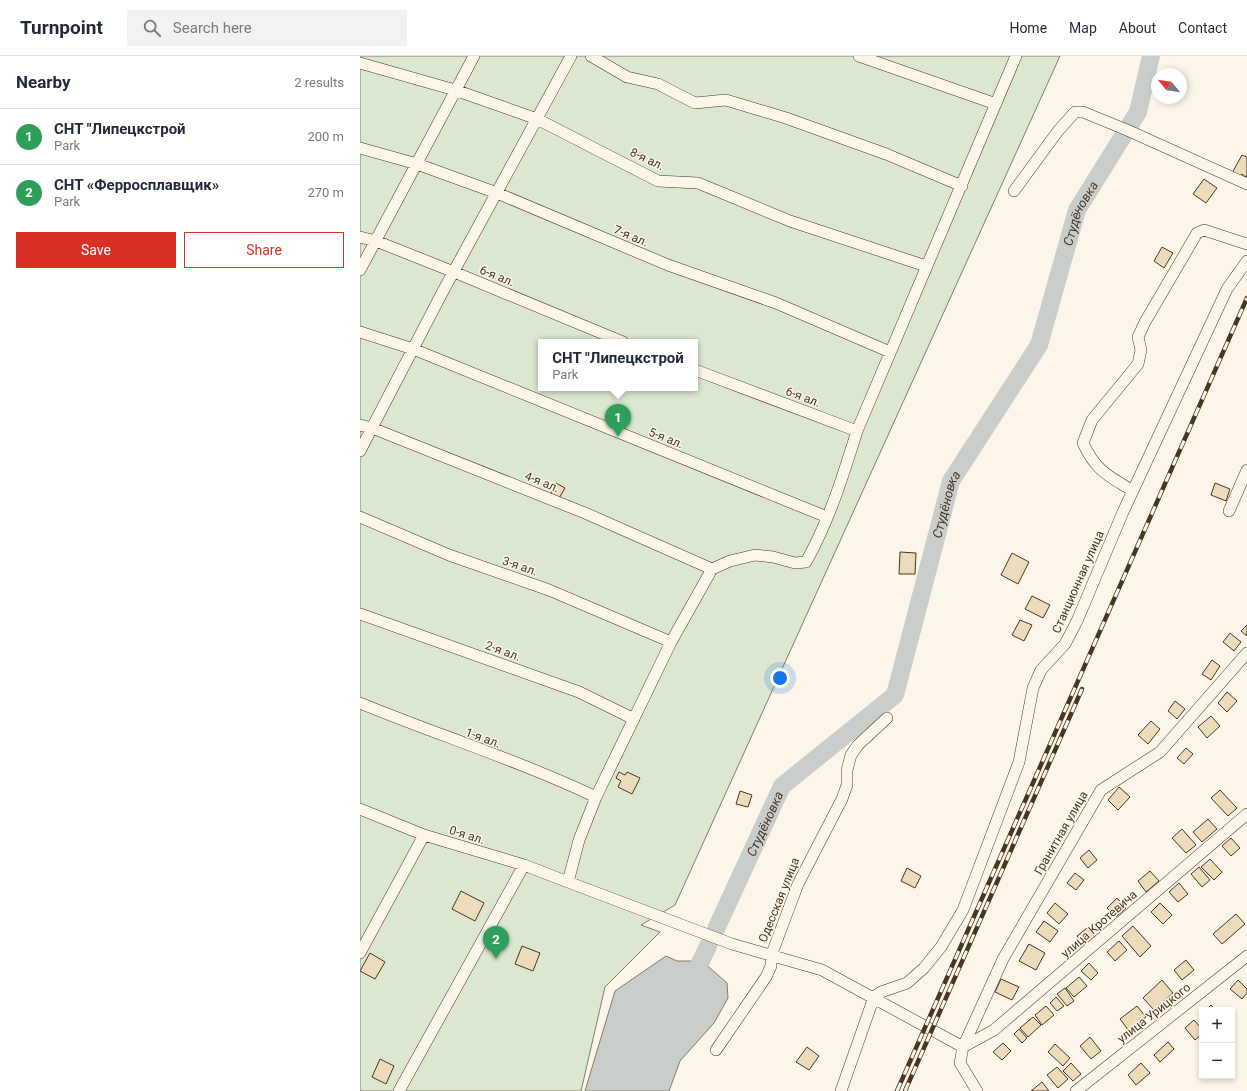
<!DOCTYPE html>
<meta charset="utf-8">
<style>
body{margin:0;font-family:Roboto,sans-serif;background:#f2f2f3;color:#1f2937}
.controls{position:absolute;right:12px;bottom:12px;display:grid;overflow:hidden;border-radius:0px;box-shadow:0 2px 6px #0003}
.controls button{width:36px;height:36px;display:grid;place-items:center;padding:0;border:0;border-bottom:1px solid #e0e1e3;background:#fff;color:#1f2937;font:20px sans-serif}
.compass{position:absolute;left:791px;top:12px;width:36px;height:36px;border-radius:50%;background:#fff;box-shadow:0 2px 6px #0003;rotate:299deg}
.you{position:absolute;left:420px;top:622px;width:14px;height:14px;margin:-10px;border:3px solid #fff;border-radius:50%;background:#1a73e8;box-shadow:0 0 0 6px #1a73e833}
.badge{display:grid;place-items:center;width:26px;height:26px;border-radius:50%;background:#d93025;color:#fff;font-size:13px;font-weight:700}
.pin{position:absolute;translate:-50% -33px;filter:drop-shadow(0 1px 2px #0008)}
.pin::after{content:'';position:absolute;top:21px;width:14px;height:12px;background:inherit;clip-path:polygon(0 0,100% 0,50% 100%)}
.popup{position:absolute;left:178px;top:283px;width:160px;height:52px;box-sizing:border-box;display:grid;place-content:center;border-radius:0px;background:#fff;filter:drop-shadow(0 1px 3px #0005);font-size:13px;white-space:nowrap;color:#747a83}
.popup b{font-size:15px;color:#1f2937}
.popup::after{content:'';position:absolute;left:50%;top:100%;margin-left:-8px;border:8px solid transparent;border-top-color:#fff}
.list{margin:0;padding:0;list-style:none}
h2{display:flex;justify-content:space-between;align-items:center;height:52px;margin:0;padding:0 16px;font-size:17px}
h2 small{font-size:13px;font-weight:400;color:#747a83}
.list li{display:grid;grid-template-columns:26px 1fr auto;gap:12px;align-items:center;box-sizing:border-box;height:56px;padding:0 16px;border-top:1px solid #e0e1e3}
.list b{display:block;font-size:15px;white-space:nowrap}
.list p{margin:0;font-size:13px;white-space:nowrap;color:#747a83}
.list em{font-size:13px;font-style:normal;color:#747a83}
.actions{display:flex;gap:8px;padding:12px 16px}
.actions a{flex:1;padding:9px 0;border:1px solid #d93025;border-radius:0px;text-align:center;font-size:14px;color:#d93025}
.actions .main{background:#d93025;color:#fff}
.icon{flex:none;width:22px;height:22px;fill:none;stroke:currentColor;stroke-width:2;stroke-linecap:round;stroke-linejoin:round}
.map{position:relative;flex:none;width:887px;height:1035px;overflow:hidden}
header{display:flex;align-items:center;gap:24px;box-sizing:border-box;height:56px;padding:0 20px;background:#fff;border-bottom:1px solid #e0e1e3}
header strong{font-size:19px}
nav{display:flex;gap:22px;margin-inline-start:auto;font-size:14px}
.search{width:280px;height:36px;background:#f2f2f3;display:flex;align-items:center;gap:10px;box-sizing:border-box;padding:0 14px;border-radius:0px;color:#747a83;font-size:15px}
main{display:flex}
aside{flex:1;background:#fff}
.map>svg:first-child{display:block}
.green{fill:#dce7d0;stroke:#887966;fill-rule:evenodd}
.water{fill:#c9cecd;stroke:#887966}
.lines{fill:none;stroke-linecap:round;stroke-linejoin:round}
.river{stroke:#c9cecd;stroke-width:18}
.building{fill:#ecdcbc;stroke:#4a3520}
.minor-casing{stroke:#4a3520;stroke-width:12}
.minor{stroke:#fbf6e9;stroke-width:11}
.rail-casing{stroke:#4a3520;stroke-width:4.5}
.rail{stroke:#fbf6e9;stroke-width:3;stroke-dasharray:9;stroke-linecap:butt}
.labels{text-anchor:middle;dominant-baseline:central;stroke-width:3;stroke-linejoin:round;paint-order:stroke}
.street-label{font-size:12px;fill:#4a3520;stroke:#fbf6e9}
.water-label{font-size:13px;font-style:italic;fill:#4a3520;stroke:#fbf6e9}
</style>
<header>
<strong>Turnpoint</strong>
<div class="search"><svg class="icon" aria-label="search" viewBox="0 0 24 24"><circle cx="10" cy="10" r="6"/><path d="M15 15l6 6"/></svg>Search here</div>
<nav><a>Home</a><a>Map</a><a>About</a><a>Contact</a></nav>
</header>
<main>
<aside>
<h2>Nearby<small>2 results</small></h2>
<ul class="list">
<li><span class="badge" style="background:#2e9e5b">1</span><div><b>СНТ &quot;Липецкстрой</b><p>Park</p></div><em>200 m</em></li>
<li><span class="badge" style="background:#2e9e5b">2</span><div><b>СНТ «Ферросплавщик»</b><p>Park</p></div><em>270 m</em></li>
</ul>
<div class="actions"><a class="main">Save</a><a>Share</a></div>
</aside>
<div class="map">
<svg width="887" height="1035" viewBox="0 0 887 1035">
<rect width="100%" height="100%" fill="#fbf6e9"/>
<path class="green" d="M 0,0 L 700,0 L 315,849 L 281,869 L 300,876 L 245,931 L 221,1035 L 0,1035 ZM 181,286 L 335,286 L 335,332 L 181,332 Z"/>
<path class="water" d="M 306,900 L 317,905 L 342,905 L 367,927 L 368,942 L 354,967 L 320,1005 L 309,1035 L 225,1035 L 255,935 Z"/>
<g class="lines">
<g class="river">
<path id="s1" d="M 356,873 L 422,730 L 535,639 L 591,425 L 679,289 L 717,154 L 778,56 L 791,0"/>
<path d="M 331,926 L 349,888"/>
</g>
</g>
<path class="building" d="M 882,99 L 887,101 L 887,119 L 886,121 L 882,118 L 880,121 L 872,117 Z
M 844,123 L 857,132 L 846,147 L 833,138 Z
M 802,191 L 813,197 L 804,212 L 794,205 Z
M 196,427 L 205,432 L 198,444 L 190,439 Z
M 855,427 L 870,433 L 866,445 L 851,439 Z
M 540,496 L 556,497 L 555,518 L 539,518 Z
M 652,497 L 669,506 L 658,528 L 641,519 Z
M 672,540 L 690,549 L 683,562 L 665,553 Z
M 660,564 L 672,569 L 664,585 L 652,579 Z
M 887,569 L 887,580 L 881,575 Z
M 870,577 L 881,586 L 874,595 L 863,586 Z
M 852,604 L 860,610 L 851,624 L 842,618 Z
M 867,636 L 877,645 L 867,656 L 858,647 Z
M 815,645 L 825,653 L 817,663 L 808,655 Z
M 851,660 L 860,670 L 847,682 L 838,671 Z
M 791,665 L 800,673 L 788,688 L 778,679 Z
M 826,692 L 833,698 L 824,708 L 817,702 Z
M 259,716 L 265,719 L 267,716 L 280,722 L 272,738 L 258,731 L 261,725 L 256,722 Z
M 759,731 L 770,741 L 758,754 L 748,744 Z
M 860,734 L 877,752 L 868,760 L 851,742 Z
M 380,735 L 392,739 L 388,751 L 376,748 Z
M 848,763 L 857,773 L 842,786 L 833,776 Z
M 822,773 L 836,789 L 826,797 L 812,782 Z
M 871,782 L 880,792 L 871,800 L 862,790 Z
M 729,794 L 737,804 L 728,812 L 720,802 Z
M 850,803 L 862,816 L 854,824 L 841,811 Z
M 839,811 L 850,824 L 842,831 L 831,818 Z
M 547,812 L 561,820 L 555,832 L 541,825 Z
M 790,815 L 799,825 L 786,836 L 778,825 Z
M 715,817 L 724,824 L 716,834 L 707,827 Z
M 819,827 L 828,838 L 818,846 L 809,836 Z
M 101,835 L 124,847 L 115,865 L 92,853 Z
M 757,842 L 766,852 L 756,861 L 747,852 Z
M 695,847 L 708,858 L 699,868 L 687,857 Z
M 800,847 L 812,859 L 803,868 L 791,856 Z
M 876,858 L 885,868 L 862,888 L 853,878 Z
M 684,865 L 698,875 L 690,886 L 676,876 Z
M 773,870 L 791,890 L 780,901 L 762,880 Z
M 727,872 L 736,882 L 726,891 L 717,880 Z
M 759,885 L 767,894 L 755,905 L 747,896 Z
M 669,888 L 685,897 L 676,914 L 659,905 Z
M 162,890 L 180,897 L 173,915 L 155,908 Z
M 10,897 L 25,906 L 15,923 L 0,915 Z
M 826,904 L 834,914 L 822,924 L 814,914 Z
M 729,907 L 738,917 L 731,924 L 721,915 Z
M 719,921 L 727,930 L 714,941 L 706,932 Z
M 641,923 L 659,931 L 652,944 L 635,936 Z
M 802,924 L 813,937 L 794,954 L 783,942 Z
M 878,924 L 887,933 L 887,937 L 882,943 L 870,933 Z
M 705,932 L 714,945 L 707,950 L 697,938 Z
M 696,941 L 704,950 L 697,955 L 690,947 Z
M 851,949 L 855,954 L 846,954 Z
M 686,950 L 694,959 L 682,969 L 675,959 Z
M 777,950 L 786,961 L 769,975 L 760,963 Z
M 673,961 L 681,969 L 668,981 L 660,972 Z
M 834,964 L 842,973 L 842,978 L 835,984 L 825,972 Z
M 659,973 L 667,982 L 662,987 L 654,978 Z
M 730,981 L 741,995 L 731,1003 L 720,990 Z
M 808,986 L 814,993 L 800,1006 L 794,999 Z
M 643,987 L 651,995 L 642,1004 L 633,996 Z
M 695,988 L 710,1002 L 703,1010 L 688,996 Z
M 447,991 L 459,1000 L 449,1014 L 436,1006 Z
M 20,1003 L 34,1010 L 26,1028 L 12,1021 Z
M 711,1007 L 721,1018 L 713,1025 L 703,1015 Z
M 781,1007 L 790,1017 L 776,1029 L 768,1019 Z
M 697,1011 L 708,1023 L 698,1032 L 687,1019 Z
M 682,1026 L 689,1035 L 671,1035 Z"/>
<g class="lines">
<defs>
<path id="minor" d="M 231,0 L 267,21 L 298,28 L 335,47 L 366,44 L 426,62 L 526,98 L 602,130
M 499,0 L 636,48
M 0,7 L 95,34 L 177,63 L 298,125 L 338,127 L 430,165 L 566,210
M 0,92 L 57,108 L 137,137 L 308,209 L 416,247 L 530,296
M 654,135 L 698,75 L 715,56 L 723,56 L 767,74 L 887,128
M 0,181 L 16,185 L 94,216 L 263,286
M 0,214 L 114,0
M 0,276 L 53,293 L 467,461
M 335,314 L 497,375
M 0,369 L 12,372 L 225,457 L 352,513
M 0,395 L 82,237 L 211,0
M 773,435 C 747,419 736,415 723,387 L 732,364 L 778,308 L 781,294 L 778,281 L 785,266 L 837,177 L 844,174 L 887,188
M 869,455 L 887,414
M 0,461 L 89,499 L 189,534 L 311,586
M 0,558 L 219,636 L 274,663
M 0,647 C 78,679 160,705 236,741
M 0,753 L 64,779 L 164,809 L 208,826 L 372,888 L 462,914 L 603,991
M 208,826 L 219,784 L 236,741 L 311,586 L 352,513 L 370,505 L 395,499 L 413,501 L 435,507 L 446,506 C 469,465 483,420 497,375 L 656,0
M 0,897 L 64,779
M 603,991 L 634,974 L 887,758
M 356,994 L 406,921 L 411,910 L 411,900 L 438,828 L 482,743 L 487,729 L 487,714 L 491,699 L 498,689 L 527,662
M 39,1035 L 164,809
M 481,1035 L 514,941 L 521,936 L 547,927 L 564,912 L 581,891 L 603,854 L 659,706 L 673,632 L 681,614 L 705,588 L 717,565 L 763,456 L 867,233 L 887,205
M 617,1035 L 600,1007 L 603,991 L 643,903 L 741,734 L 800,696 L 887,597
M 716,1035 L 887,900"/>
</defs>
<use href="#minor" class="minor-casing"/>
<use href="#minor" class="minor"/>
<defs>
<path id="rail" d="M 537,1035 L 887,242
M 545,1035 L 722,633"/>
</defs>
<use href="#rail" class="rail-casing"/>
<use href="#rail" class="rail"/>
</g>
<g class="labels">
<g class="street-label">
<text transform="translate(287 103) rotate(25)">8-я ал.</text>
<text transform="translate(271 180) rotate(23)">7-я ал.</text>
<text transform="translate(137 220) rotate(22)">6-я ал.</text>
<text transform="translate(443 341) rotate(21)">6-я ал.</text>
<text transform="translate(306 382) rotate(22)">5-я ал.</text>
<text transform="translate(182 426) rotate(22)">4-я ал.</text>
<text transform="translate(160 510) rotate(19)">3-я ал.</text>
<text transform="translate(718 526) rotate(-66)">Станционная улица</text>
<text transform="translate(143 595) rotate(20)">2-я ал.</text>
<text transform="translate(123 682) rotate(20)">1-я ал.</text>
<text transform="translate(701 777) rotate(-60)">Гранитная улица</text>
<text transform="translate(107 779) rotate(17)">0-я ал.</text>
<text transform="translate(419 844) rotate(-68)">Одесская улица</text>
<text transform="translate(739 868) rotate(-41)">улица Кротевича</text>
<text transform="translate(794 957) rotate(-38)">улица Урицкого</text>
</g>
<g class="water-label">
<text stroke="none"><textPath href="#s1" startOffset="824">Студёновка</textPath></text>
<text stroke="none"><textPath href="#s1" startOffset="500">Студёновка</textPath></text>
<text stroke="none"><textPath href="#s1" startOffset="116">Студёновка</textPath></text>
</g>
</g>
</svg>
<div class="controls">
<button>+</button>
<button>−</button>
</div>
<svg class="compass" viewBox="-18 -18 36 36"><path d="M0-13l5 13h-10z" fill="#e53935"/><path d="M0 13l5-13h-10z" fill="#747a83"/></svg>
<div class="you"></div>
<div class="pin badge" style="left:258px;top:381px;background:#2e9e5b">1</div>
<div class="popup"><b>СНТ &quot;Липецкстрой</b>Park</div>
<div class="pin badge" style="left:136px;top:903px;background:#2e9e5b">2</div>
</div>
</main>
